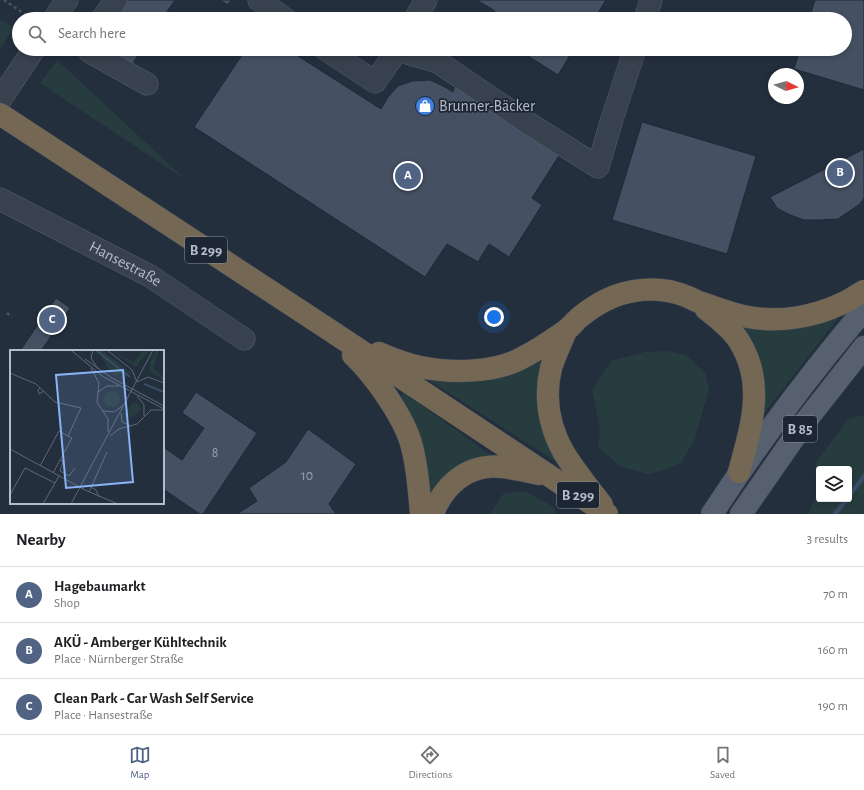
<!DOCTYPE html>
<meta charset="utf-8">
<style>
body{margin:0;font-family:"Alegreya Sans",sans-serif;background:#f6f6f6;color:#202124}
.controls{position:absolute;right:12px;bottom:12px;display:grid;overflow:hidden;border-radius:4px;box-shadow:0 2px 6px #0003}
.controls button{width:36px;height:36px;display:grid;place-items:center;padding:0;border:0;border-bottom:1px solid #e0e0e0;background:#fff;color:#202124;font:20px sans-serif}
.compass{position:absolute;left:768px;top:68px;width:36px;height:36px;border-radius:50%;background:#fff;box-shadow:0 2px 6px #0003;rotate:95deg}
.you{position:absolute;left:494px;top:317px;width:14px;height:14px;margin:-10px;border:3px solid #fff;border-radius:50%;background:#1a73e8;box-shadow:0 0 0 6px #1a73e833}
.badge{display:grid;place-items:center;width:26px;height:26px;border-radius:50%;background:#506383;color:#fff;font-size:13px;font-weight:700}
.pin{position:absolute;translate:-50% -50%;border:2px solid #fff;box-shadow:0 1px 4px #0006}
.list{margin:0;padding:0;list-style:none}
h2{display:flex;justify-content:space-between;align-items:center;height:52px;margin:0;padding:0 16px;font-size:17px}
h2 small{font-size:13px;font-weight:400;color:#757577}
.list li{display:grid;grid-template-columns:26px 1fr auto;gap:12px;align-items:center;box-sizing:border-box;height:56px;padding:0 16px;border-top:1px solid #e0e0e0}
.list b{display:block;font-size:15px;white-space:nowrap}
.list p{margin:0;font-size:13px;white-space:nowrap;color:#757577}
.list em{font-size:13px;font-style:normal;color:#757577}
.icon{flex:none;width:22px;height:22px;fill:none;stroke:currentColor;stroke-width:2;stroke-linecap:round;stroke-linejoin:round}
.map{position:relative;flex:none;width:864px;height:514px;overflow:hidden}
.search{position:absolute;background:#fff;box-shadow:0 2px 6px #0003;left:12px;right:12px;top:12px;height:44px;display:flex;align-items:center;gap:10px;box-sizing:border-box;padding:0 14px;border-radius:22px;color:#757577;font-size:15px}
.sheet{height:220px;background:#fff}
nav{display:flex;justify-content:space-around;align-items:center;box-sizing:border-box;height:56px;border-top:1px solid #e0e0e0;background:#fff;font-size:11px;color:#757577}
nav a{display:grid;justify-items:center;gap:2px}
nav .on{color:#506383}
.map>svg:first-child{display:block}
.green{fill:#263c3f}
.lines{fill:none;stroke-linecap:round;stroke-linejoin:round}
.stream{stroke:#394c67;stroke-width:4.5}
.building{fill:#455162;stroke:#1f2835}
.minor-casing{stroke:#565f6c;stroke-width:23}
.major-casing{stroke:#414a57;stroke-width:23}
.highway-casing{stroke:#434c59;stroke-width:23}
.path{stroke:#44595c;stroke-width:2.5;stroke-dasharray:3 3;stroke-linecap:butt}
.minor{stroke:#38414e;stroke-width:22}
.major{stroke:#56606e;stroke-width:22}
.highway{stroke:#746855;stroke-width:22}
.labels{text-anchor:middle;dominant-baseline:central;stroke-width:3.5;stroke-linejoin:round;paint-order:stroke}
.number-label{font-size:14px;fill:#98a1af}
.shield{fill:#1d2633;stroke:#878f9c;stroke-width:1}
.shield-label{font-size:15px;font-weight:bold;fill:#b4bcc9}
.poi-label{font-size:16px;fill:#b4bcc9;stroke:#1d2633;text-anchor:start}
.street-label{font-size:16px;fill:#b4bcc9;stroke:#1d2633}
.inset-river{fill:none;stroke:#394c67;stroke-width:2}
.inset-road{fill:none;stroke:#5e6776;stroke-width:1}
.view{fill:#8ab4f8;fill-opacity:0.15;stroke:#8ab4f8;stroke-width:2}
.inset-edge{fill:none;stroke:#b4bcc9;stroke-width:2}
</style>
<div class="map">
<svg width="864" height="514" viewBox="0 0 864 514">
<rect width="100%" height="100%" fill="#242f3e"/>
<path class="green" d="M 0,19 L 14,28 L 0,48 Z
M 57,60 L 186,180 L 40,83 Z
M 839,317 L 761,417 L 735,325 Z
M 668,351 L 686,355 L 705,373 L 709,389 L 695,439 L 681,463 L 665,470 L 648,474 L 622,467 L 598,448 L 600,430 L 592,390 L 611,361 L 645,352 Z
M 545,354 L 566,468 L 427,379 Z
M 403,392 L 492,456 C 483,458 467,462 459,466 C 444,473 435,487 427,501 L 397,401 Z
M 864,415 L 864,514 L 808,514 L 816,495 L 819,495 L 819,499 L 849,499 L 849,469 L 819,469 L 819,482 L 815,482 L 816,462 L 848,419 Z
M 525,491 L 554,507 L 556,514 L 490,514 L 490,513 L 503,494 Z"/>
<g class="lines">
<path class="stream" d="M 849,496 L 864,476
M 835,514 L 847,499"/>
</g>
<path class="building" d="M 123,0 L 175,0 L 162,19 L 110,19 Z
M 219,0 L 231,0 L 228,5 Z
M 477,0 L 606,0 L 594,19 L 491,19 L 495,11 Z
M 815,0 L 864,0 L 864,90 L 794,69 L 800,49 L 845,49 L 845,19 L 809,19 Z
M 99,49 L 142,49 L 129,69 Z
M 246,49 L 287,49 L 381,109 L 388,97 L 398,86 L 412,81 L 430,80 L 445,87 L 453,92 L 455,86 L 560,154 L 532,198 L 542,205 L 509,257 L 489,244 L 478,262 L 447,244 L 425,277 L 194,127 Z
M 517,49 L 574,49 L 558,75 Z
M 642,122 L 756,156 L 727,254 L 612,220 Z
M 864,149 L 864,198 L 860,204 L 838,219 L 821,220 L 804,220 L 790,215 L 777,208 L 770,197 Z
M 56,298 L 70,308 L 41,351 L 20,351 Z
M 196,392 L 257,433 L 203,514 L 200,514 L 163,489 L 163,447 L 182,460 L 204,428 L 182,413 Z
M 308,429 L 356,464 L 329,504 L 336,514 L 237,514 L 257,501 L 249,488 L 286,462 Z"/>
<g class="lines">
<defs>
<g id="minor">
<path d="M 259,0 L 285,19"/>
<path d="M 54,19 L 67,0"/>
<path d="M 102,19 L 116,0"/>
<path d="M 415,19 L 426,0"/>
<path d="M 645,19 L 651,0"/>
<path d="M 90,49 L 90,52 L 147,84"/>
<path d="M 325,49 L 375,82 L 398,49"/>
<path d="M 397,50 L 438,62 L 528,123 L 598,167 L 612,119 L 635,49"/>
<path d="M 0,100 L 34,49"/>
<path id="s1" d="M 0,199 L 150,276 L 244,339"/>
</g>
<path id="major" d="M 712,514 C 758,443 809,375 864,310
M 741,514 L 805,422 L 864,347"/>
<path id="highway" d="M 0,114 L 325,327 L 607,514
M 706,309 C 717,318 731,328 739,341 C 766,384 751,427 739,472
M 566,331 C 561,343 555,355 551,368 C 544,397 549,427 564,453 C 575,471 589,488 602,505
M 379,353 C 393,359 406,364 420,367 C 449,373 491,373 518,360 C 534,352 551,341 565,331 C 571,327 575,321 580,317 C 596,304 614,294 634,291 C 652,288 672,290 688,297 C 693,299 697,302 702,303 C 717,308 732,314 748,317 C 780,323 814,317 843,303 C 850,300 857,295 864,291
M 353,355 C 374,375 405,418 412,447 C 418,469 419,492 421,514
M 433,514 C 436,504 442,495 449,487 C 476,458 505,466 539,474"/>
</defs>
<use href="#minor" class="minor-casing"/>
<use href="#major" class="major-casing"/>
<use href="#highway" class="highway-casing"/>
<path class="path" d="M 4,0 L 32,19
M 7,313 L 12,317"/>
<use href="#minor" class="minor"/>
<use href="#major" class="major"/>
<use href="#highway" class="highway"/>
</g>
<defs>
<symbol id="shop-disc" viewBox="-11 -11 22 22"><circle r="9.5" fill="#3f7fe0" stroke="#1d2633"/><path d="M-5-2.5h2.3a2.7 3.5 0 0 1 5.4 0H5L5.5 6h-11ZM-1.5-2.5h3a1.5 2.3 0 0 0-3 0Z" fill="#fff"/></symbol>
</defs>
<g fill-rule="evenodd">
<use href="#shop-disc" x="414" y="95" width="22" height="22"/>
</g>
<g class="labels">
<g class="number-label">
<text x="215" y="453">8</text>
<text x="307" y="476">10</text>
</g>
<g class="shield">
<rect x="185" y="237" width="42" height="26" rx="3"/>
<rect x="783" y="416" width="34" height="26" rx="3"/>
<rect x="557" y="482" width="42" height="26" rx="3"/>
</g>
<g class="shield-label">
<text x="206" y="250">B 299</text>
<text x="800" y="429">B 85</text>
<text x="578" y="495">B 299</text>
</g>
<g class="poi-label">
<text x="439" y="106">Brunner-Bäcker</text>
</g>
<g class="street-label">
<text stroke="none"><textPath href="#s1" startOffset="141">Hansestraße</textPath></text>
</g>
</g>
<g transform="translate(10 350)">
<rect width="154" height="154" fill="#242f3e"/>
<path d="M 88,0 L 93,1 L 121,23 L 115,27 L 110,23 L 107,26 L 101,23 ZM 100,0 L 124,12 L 133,0 L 139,0 L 126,17 ZM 146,0 L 149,0 L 143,18 L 154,27 L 154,31 L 139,20 L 140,13 ZM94 49a8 8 0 1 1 16 0a8 8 0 1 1-16 0ZM 123,52 L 127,53 L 131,59 L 123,67 L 117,68 L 114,64 Z" fill="#263c3f"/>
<path class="inset-river" d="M 36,0 L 49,0M 87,1 L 120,27M 134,34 L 154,42"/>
<path class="inset-road" d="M 61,0 L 92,26 L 154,59M 83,0 L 81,8 L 88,19M 97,0 L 122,20 L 127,32M 75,9 L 102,28 L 154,56M 81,18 L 89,33 L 87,52 L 98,69 L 98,82M 0,23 L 26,34 L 45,52 L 71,58 L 58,86M 127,32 L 138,27 L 154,33M 30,38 L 28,40 L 29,44 L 34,41M 88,42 L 97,36 L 109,36M 127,46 L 134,55 L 134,66M 93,61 L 104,62 L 114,55M 111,63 L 112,72 L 121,76M 100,86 L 109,79 L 127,74 L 141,60 L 154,60M 0,99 L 75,140 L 108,154M 50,110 L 53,111 L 50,121 L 59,126 L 65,118M 30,116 L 49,81 L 58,86 L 62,88 L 43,123M 81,137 L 86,140 L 89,147M 79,142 L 97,102M 0,145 L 15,118 L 45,133M 33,154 L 49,126M 61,154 L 143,0"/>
<path class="view" d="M 113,20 L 123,132 L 56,138 L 46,25 Z"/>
<rect width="154" height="154" class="inset-edge"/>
</g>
</svg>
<div class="controls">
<button><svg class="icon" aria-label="layers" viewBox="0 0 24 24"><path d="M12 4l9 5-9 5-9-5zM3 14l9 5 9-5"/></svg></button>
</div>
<svg class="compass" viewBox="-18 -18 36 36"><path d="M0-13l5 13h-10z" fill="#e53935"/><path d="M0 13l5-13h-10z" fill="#757577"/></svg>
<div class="you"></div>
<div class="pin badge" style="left:408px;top:176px">A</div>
<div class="pin badge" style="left:840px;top:173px">B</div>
<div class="pin badge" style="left:52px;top:320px">C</div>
<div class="search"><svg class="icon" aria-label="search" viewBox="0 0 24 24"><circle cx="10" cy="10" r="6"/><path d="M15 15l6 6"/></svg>Search here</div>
</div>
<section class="sheet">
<h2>Nearby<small>3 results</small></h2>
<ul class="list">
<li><span class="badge">A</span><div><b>Hagebaumarkt</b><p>Shop</p></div><em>70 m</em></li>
<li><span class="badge">B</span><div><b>AKÜ - Amberger Kühltechnik</b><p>Place · Nürnberger Straße</p></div><em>160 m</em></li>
<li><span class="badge">C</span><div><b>Clean Park - Car Wash Self Service</b><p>Place · Hansestraße</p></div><em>190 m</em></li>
</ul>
</section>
<nav>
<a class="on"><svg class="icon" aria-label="map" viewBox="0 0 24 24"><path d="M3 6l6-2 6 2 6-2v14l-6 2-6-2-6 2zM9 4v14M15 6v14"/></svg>Map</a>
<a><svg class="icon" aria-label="directions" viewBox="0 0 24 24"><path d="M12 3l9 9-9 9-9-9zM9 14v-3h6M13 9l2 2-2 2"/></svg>Directions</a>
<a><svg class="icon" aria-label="saved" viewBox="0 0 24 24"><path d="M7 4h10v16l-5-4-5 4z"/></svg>Saved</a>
</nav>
